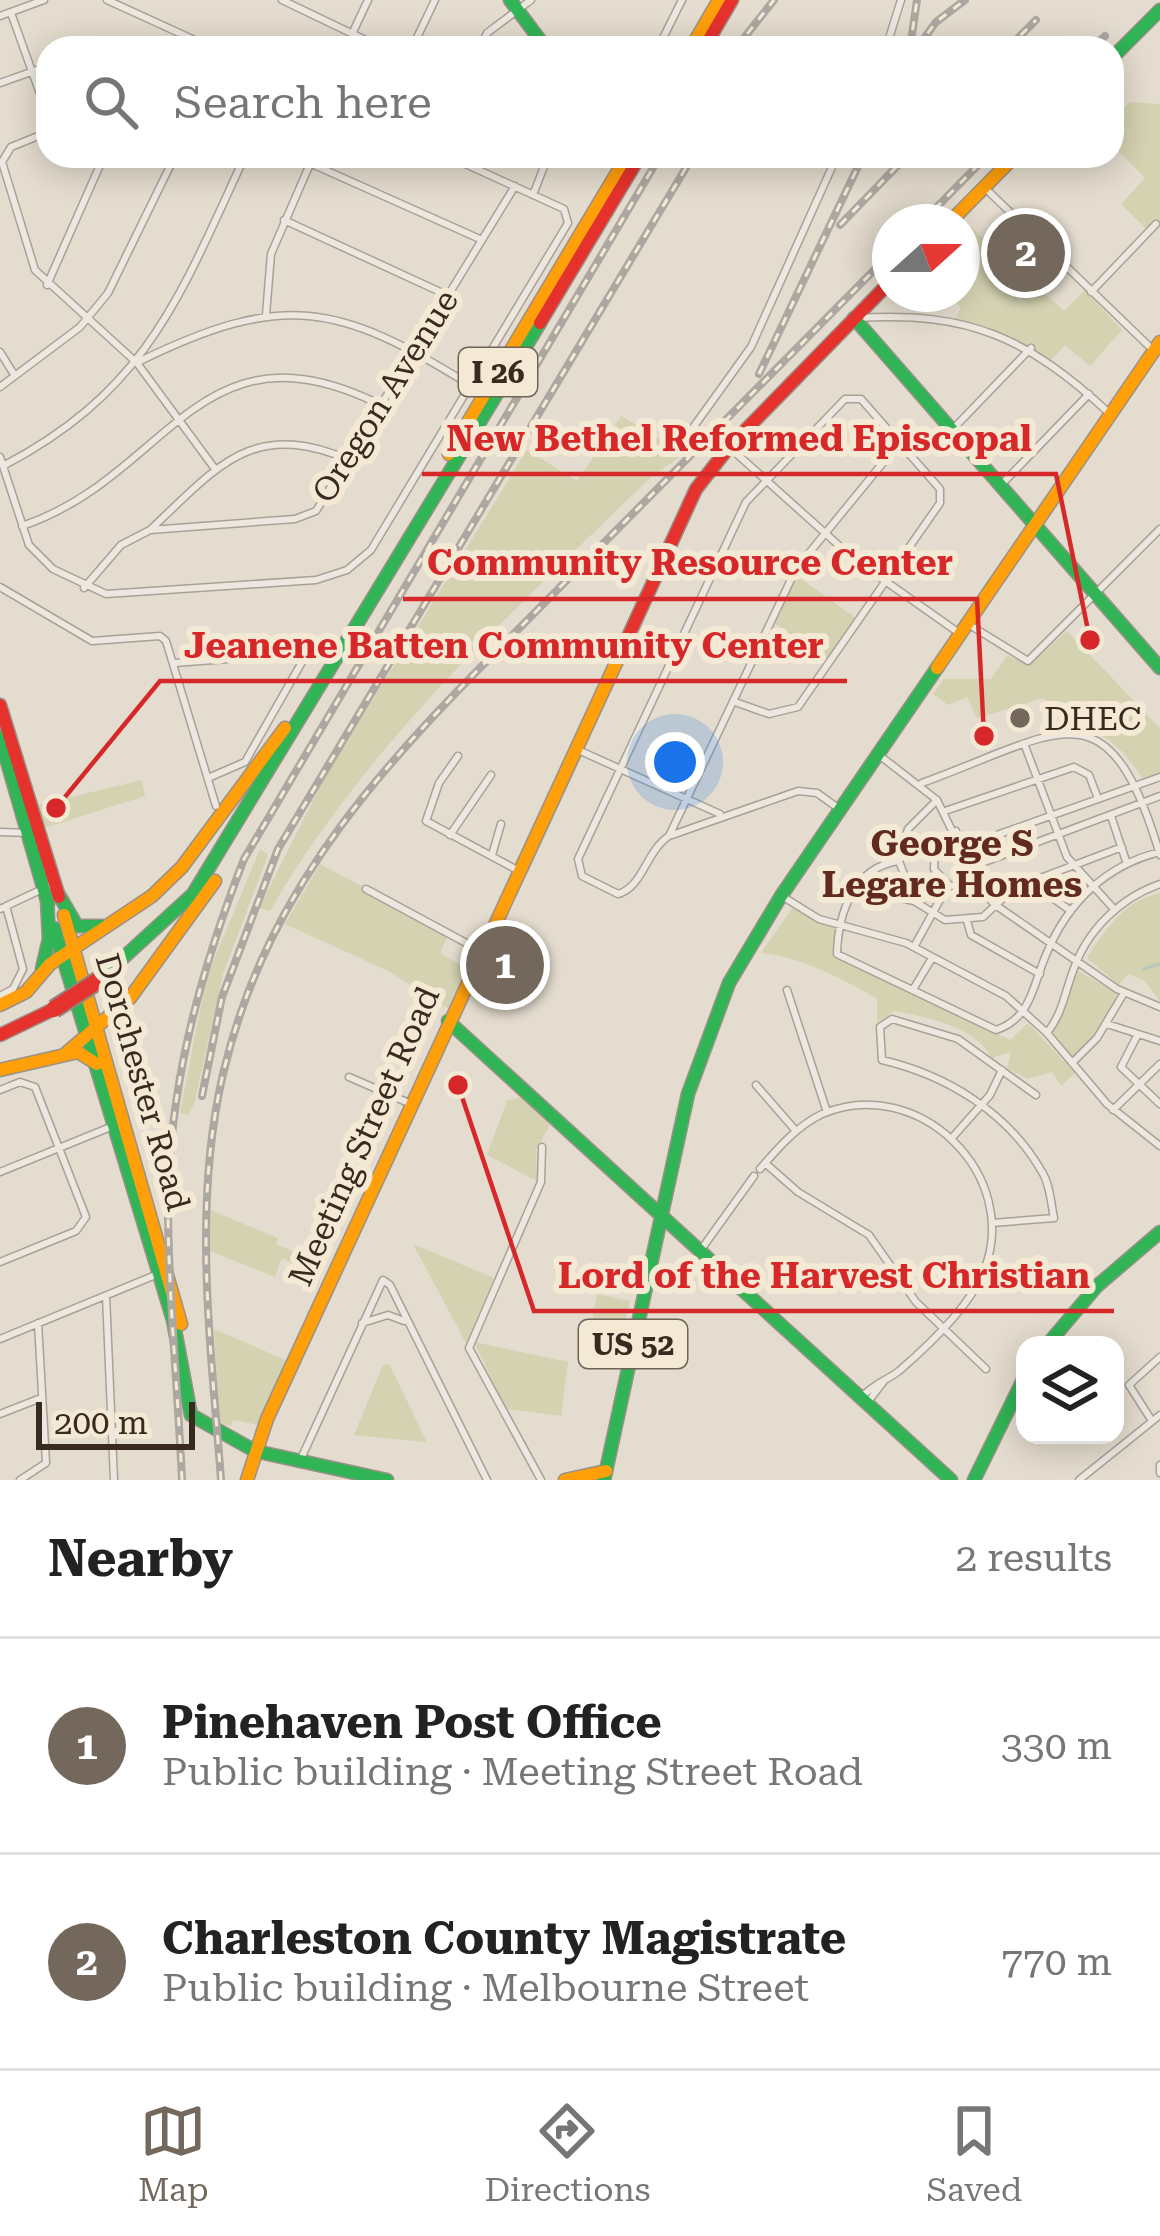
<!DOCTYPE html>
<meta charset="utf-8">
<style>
body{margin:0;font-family:"Roboto Serif",serif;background:#f6f6f6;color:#222}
.controls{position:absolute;right:36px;bottom:36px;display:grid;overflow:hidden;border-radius:24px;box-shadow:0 6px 30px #0003}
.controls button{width:108px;height:108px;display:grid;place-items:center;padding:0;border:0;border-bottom:3px solid #e0e0e0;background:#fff;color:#222;font:60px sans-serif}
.compass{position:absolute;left:872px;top:204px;width:108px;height:108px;border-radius:50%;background:#fff;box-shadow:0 6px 30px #0003;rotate:69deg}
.scale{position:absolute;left:36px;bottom:30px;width:159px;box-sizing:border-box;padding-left:12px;border:6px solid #382a1f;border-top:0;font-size:33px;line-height:42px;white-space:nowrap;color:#382a1f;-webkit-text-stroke:9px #f4e9d5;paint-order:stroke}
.you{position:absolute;left:675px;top:762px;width:42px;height:42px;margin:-30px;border:9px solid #fff;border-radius:50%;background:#1a73e8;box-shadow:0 0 0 18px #1a73e833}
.badge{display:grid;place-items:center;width:78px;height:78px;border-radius:50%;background:#74685c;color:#fff;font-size:39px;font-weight:700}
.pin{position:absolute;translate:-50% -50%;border:6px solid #fff;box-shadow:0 3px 12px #0006}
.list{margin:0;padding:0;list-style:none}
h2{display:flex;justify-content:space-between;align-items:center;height:156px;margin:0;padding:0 48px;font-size:51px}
h2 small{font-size:39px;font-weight:400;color:#767676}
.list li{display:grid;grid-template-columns:78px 1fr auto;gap:36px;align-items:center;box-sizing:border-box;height:216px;padding:0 48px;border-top:3px solid #e0e0e0}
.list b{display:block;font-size:45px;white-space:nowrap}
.list p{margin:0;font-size:39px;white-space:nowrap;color:#767676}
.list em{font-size:39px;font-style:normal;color:#767676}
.icon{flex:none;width:66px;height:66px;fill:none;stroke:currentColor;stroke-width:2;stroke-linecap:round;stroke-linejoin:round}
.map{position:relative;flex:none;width:1160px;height:1480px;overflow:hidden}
.search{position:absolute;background:#fff;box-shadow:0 6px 30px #0003;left:36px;right:36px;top:36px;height:132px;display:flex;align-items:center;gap:30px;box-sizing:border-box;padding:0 42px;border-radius:36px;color:#767676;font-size:45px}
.sheet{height:588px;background:#fff}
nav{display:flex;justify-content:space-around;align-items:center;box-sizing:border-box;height:168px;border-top:3px solid #e0e0e0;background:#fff;font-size:33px;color:#767676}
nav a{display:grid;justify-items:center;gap:6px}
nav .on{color:#74685c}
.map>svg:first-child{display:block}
.green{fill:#d4d2b1}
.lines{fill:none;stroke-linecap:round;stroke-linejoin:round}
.stream{stroke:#b9c8be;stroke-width:3}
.street-casing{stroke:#a9a197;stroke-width:9}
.fast-casing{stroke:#999187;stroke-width:15}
.slow-casing{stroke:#999187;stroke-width:15}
.jam-casing{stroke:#999187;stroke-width:15}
.street{stroke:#ece8e0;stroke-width:6}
.fast{stroke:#30b455;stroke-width:12}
.slow{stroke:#ff9f0a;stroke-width:12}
.jam{stroke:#e5322d;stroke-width:12}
.rail-casing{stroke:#aca7a0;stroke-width:8}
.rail{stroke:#f4e9d5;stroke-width:3;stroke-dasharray:9;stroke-linecap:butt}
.jam-bridge-casing{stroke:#8f877e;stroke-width:20;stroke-linecap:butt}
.jam-bridge{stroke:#e5322d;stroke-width:16}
.poi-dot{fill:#74685c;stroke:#f4e9d5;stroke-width:4.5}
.labels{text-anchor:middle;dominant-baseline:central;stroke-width:12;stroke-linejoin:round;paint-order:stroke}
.shield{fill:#f4e9d5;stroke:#706356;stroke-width:3}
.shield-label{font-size:30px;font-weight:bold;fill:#382a1f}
.street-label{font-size:33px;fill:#382a1f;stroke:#f4e9d5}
.poi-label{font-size:33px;fill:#382a1f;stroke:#f4e9d5;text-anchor:start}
.neighbourhood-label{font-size:36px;font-weight:bold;fill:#632b20;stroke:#f4e9d5}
.leader{fill:none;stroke:#d62828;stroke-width:4.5}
.callout-dot{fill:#d62828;stroke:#f4e9d5;stroke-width:4.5}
.callout-label{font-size:36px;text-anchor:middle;font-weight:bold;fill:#d62828;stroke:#f4e9d5;stroke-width:12;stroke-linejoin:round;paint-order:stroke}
</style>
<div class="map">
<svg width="1160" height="1480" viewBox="0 0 1160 1480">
<rect width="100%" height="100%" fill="#e4dcce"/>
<path class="green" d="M 1130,102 L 1160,104 L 1160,221 L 1148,231 L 1121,204 L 1145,178 L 1112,144 L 1112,120 Z
M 961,218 L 1064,311 L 1085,290 L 1122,330 L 1090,366 L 1065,345 L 1051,360 L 1000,334 L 954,321 L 961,307 L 948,294 L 962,294 L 962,222 L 956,222 Z
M 621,416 L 685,453 L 650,478 C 511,613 368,742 270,911 L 259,908 L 325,777 L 527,450 L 577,481 Z
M 797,576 L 856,618 L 828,658 L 775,624 Z
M 1067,631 L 1160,728 L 1160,774 L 1143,779 C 1121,746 1098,721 1055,731 L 1044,698 L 977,718 L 967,697 L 948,705 L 933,694 L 944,679 L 991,679 L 1008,655 L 1029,665 Z
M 142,780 L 145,796 L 41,829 L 34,806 Z
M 260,849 L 268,855 L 223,974 L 194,1105 L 188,1115 L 180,1113 L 206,979 Z
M 320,864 L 449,933 L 440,953 L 467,969 L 448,1008 L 388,971 L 285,924 Z
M 1160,893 L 1160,1001 L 1144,980 L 1128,974 L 1119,985 L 1087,958 C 1105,930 1124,900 1160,893 Z
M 793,907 L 838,926 L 836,955 L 1010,1040 L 1028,1023 L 1075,1073 L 1061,1086 L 1052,1072 L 1028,1079 L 1007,1068 L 1011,1052 L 992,1058 C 974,1026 928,1017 894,1011 L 877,1023 L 877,999 C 843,978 796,956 761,953 Z
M 1078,971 L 1116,993 L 1117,999 L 1093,1039 L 1072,1056 L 1052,1031 Z
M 521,1097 L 550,1125 L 536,1150 L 537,1181 L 487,1155 L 507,1101 Z
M 210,1210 L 278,1238 L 276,1244 L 299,1254 L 295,1264 L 282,1258 L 275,1277 L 210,1251 Z
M 413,1244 L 494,1278 L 466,1343 Z
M 597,1294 L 630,1301 L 615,1365 L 586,1358 Z
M 214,1329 L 288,1361 L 259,1425 L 233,1420 L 231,1426 L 219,1422 Z
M 474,1342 L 568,1362 L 561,1416 L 506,1409 Z
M 389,1364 L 426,1440 L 425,1442 L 354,1435 L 383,1365 Z"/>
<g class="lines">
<path class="stream" d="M 585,743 L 613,682
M 527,871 L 580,756
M 1144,969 L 1160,964"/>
<defs>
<path id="street" d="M 107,0 L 212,48
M 282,0 L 382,48
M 11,13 L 48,116
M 0,16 L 44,0
M 352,34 L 368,0
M 412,48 L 435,0
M 480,48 L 487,33 L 531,0
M 658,48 L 682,0
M 886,48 L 901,0
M 0,83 L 48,66
M 48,132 L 11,147 L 2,162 L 35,270 L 137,363 L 215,469
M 294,156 L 482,240
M 984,187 L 1154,351
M 533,195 L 548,156
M 284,220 L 449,296
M 47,285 L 104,156
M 1091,292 L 1156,224
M 266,315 L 271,254 L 310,164
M 857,318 C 969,311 1028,338 1109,413
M 0,352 L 15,376
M 140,361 C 282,292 337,302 470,385
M 0,387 L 80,327 L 108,293 L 175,156
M 953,429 L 1031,348
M 687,436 L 751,347 L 837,156
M 729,447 L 854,559 L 959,633
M 0,457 L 29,545 L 53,569 L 106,594 L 316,580 L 347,570 L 371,550 L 568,223 L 564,209 L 448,156
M 3,466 C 148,390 180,296 245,156
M 1001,485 L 1089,394
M 22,526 C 171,476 198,313 383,406
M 150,530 C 219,465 253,418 352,461
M 0,587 L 92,641 L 160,636 L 166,641 L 216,806
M 84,588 L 121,545 L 150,530 L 295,519 L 316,511 L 515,186
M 968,624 L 1028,661 L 1160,529
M 175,663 L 290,654 L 302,662 L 245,762 L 208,778
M 735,702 L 769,714 L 798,707 L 940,503 L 940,489 L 861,399 L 845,399 L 746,502 L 578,859 L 582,876 L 618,894 C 643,887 646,851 669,836 L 796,569 L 900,442
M 1025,746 L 1067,857 L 1113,908
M 576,749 L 720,814
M 879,755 L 937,800 L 980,888 L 994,904 L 1117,989 L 1160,1007
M 458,756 L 439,783 L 426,821 L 519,871
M 922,783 C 1060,733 1108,679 1160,855
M 937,800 L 908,829 L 899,861 L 914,901 L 945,920 L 983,917 L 1014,888 L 1122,847
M 945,811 L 1074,767 L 1089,775 L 1097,796
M 1111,816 L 1126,861
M 956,831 L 935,846 L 934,869 L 950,886 L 978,883
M 0,832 L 29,833
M 450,835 L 491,775
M 672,835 L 798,791 L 817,793 L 838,808
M 963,847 L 1160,777
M 492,855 L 501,824
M 899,861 C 854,867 838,913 837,954 L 996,1030 C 1032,1018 1033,984 1046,955 C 1067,903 1106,865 1160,852
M 971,867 L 1160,796
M 1038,879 L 1040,889 L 1071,911
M 855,888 L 914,901
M 366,889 L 481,951
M 785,898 L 819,919 L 906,943 L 1006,996 L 1047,1033 L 1107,1104 L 1160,1146
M 0,909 L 55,883
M 967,921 L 971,935 L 1040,974
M 914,947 L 948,885
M 914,988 L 932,958
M 787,990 L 827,1112
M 0,996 L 13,989 L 23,969 L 6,906
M 1107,1024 L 1160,1041
M 1047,1033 C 1063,1012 1064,995 1073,971 C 1087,930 1120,898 1160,884
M 1137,1036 L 1121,1067 L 1160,1104
M 1073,1062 L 1097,1038 L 1124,993
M 349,1077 L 411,1104
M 756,1085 L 796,1131
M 0,1090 L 20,1082 L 35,1087 L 86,1217 L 76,1231 L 0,1262
M 1113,1110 L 1160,1064
M 951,1139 L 990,1095 L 1002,1070
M 765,1163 L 798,1192 L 869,1235 L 916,1302 L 986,1369
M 760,1169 C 778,1148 797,1126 822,1114 C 918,1073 1024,1176 983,1273 C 968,1309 928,1346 899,1371 C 886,1381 873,1384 862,1397
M 0,1172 L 113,1126
M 992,1223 L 1054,1218 C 1051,1204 1050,1184 1042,1172 C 1008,1112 946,1075 882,1060 L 880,1027 L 892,1019 L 958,1039 L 1036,1095
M 700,1251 L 754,1176
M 106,1296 L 114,1480
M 362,1323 L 388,1315 L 404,1321
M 0,1339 L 158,1274
M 868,1402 L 884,1381
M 0,1414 L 41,1398
M 1152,1421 L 1129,1385 L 1160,1357
M 299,1463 L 383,1280 L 390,1285 L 487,1480
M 1160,1465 L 1160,1473
M 20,1480 L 46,1463 L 38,1323
M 541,1480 L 469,1348 L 541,1182 L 542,1147
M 1079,1480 L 1160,1415"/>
<path id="fast" d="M 510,0 L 546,48
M 1112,58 L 1160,10
M 854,318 L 1160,668
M 0,737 L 48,904
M 59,895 L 77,926 L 102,926
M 54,928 L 173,1320 L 191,1415 L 255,1451 L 387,1480
M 42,969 L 49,939 L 47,899
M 99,980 L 193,894 L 540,323
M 448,1021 L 951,1480
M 1047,1345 L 1097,1286 L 1160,1232
M 604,1480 L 688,1094 L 729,983 L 781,896 L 937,668
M 974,1480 L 1025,1376"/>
<path id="slow" d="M 691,48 L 719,0
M 950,222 L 1015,156
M 449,454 L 627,156
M 937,668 L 1160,342
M 64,915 L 181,1324
M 0,1005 L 26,992 L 50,964 L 152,896 L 182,867 L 285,728
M 64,1055 L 130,998 L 215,881
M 0,1070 L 78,1052 L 97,1064
M 247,1480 L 267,1419 L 622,650
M 565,1480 L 606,1471"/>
<path id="jam" d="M 704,48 L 732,0
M 540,323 L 640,156
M 622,650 L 696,489 L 729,447 L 890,282
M 0,705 L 59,897
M 0,1035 L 54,1009"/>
</defs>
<use href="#street" class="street-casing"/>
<use href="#fast" class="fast-casing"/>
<use href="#slow" class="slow-casing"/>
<use href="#jam" class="jam-casing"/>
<use href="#street" class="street"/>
<use href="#fast" class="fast"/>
<use href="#slow" class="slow"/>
<use href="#jam" class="jam"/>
<defs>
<path id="rail" d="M 736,48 L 774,0
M 910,48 L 917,0
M 917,48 L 936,22 L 965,0
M 1008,48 L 1036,20
M 1093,48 L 1105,36
M 922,222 L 987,156
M 840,225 L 907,156
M 759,374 L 863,156
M 202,1096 L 222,997 L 278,849 L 693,156
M 182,1480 C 178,1392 169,1303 168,1215 C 167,1091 200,972 244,859 L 660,156
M 221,1480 C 211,1345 192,1207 223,1074 C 274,857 422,728 571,576 C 677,469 784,362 890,254"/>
</defs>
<use href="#rail" class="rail-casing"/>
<use href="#rail" class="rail"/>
<defs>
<path id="jam-bridge" d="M 54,1009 L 99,980"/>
</defs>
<use href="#jam-bridge" class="jam-bridge-casing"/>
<use href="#jam-bridge" class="jam-bridge"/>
</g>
<circle class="poi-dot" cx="1020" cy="718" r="12"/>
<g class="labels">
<g class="shield">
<rect x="459" y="348" width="78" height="48" rx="9"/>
<rect x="579" y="1320" width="108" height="48" rx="9"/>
</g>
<g class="shield-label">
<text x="498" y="372">I 26</text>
<text x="633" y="1344">US 52</text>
</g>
<g class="street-label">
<text transform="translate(385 396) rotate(-58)">Oregon Avenue</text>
<text transform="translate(143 1082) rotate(74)">Dorchester Road</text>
<text transform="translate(364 1136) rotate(-66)">Meeting Street Road</text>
</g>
<g class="poi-label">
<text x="1044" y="718">DHEC</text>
</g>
<g class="neighbourhood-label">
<text x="952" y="844">George S<tspan x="952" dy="41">Legare Homes</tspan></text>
</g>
</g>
<path class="leader" d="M1090 640L1056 474H422M984 736L977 599H403M56 808L160 681H847M458 1085L534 1311H1114"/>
<g class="callout-dot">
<circle cx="1090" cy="640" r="12"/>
<circle cx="984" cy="736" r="12"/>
<circle cx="56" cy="808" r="12"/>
<circle cx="458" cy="1085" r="12"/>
</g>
<g class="callout-label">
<text x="739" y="451">New Bethel Reformed Episcopal</text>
<text x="690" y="575">Community Resource Center</text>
<text x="504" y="658">Jeanene Batten Community Center</text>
<text x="824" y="1288">Lord of the Harvest Christian</text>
</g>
</svg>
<div class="controls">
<button><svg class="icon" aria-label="layers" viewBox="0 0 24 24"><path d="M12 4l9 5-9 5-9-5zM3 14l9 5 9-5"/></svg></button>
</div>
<svg class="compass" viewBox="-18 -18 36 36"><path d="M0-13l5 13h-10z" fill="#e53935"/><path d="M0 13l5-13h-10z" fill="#767676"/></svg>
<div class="scale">200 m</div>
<div class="you"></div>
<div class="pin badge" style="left:505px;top:965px">1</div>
<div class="pin badge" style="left:1026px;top:253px">2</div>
<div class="search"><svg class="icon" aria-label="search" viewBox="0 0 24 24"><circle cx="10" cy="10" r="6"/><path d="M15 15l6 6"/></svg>Search here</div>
</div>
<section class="sheet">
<h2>Nearby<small>2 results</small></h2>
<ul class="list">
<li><span class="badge">1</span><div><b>Pinehaven Post Office</b><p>Public building · Meeting Street Road</p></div><em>330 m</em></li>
<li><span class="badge">2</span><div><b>Charleston County Magistrate</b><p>Public building · Melbourne Street</p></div><em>770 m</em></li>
</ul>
</section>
<nav>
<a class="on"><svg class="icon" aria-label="map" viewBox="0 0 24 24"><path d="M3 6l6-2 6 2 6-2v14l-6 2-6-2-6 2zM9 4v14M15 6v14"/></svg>Map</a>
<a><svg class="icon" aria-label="directions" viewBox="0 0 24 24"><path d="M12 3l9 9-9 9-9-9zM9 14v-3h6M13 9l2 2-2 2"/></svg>Directions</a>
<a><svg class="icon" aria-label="saved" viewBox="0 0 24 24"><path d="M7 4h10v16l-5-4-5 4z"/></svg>Saved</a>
</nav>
